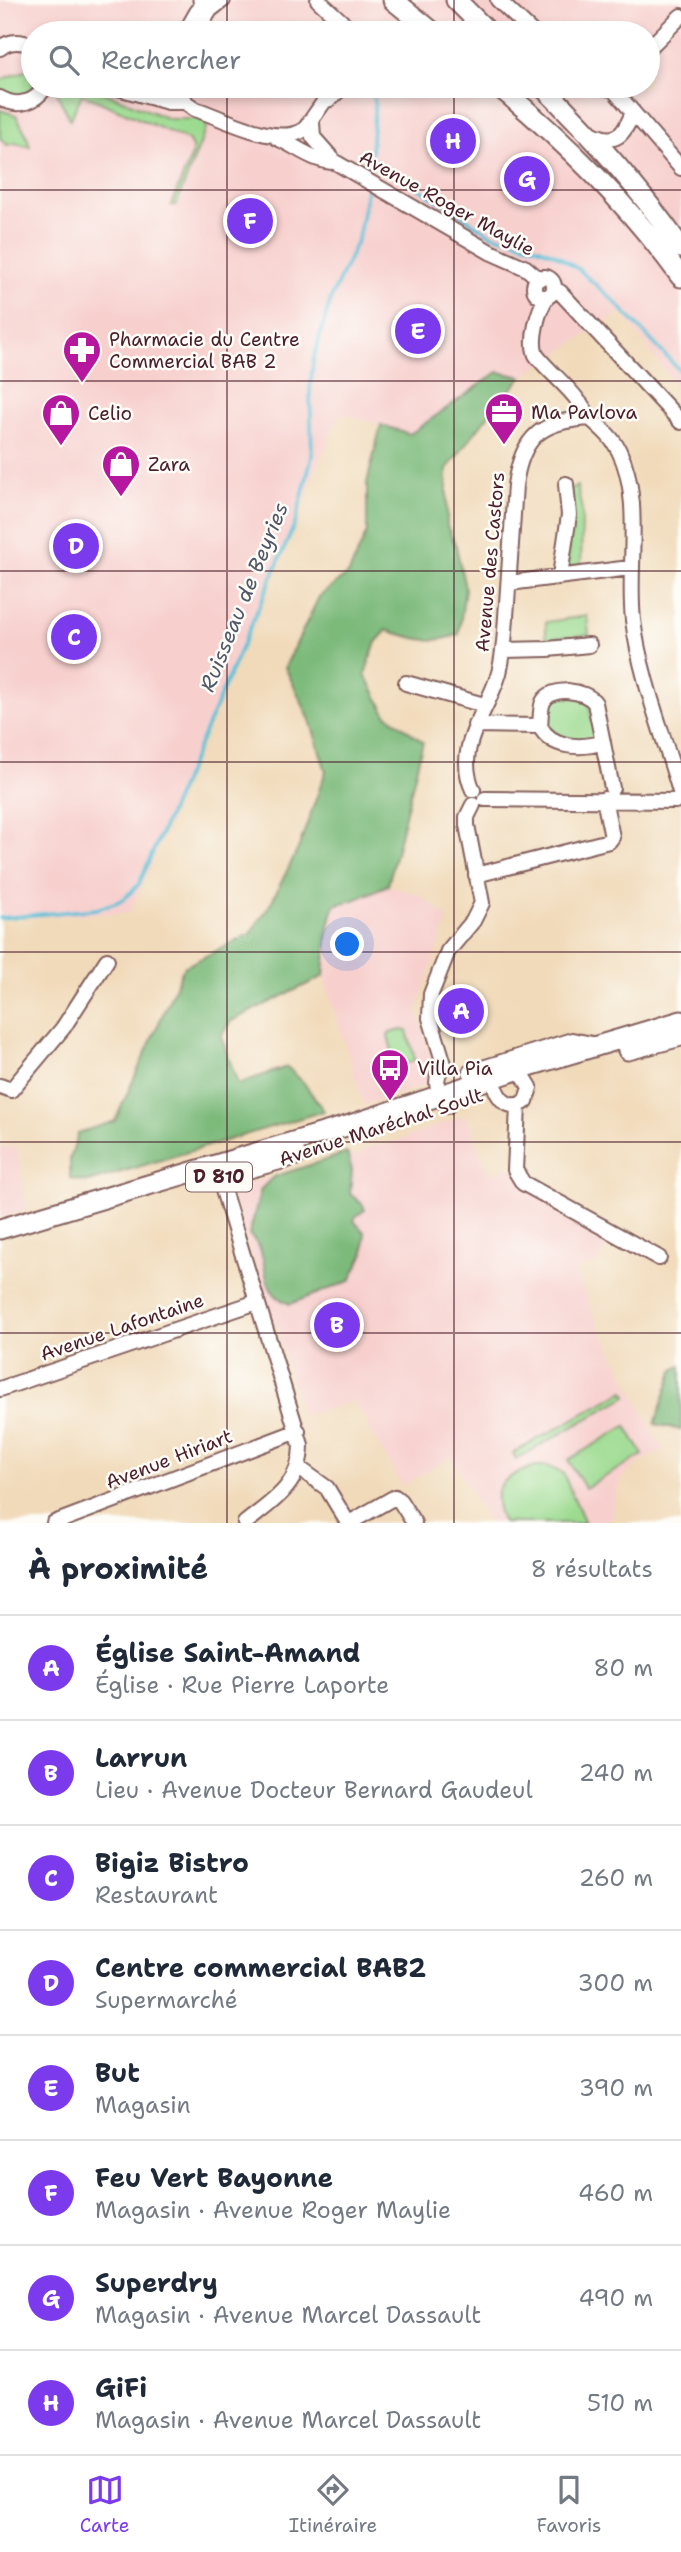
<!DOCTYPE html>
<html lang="fr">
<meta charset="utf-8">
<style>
body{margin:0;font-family:"Shantell Sans",sans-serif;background:#f2f2f3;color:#1f2937}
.you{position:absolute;left:348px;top:945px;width:24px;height:24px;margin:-18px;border:5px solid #fff;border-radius:50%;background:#1a73e8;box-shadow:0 0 0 10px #1a73e833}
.badge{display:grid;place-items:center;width:46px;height:46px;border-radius:50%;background:#7c3aed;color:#fff;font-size:23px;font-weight:700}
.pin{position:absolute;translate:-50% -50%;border:4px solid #fff;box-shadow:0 2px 7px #0006}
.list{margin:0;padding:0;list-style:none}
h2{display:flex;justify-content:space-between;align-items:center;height:91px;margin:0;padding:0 28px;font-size:30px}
h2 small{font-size:23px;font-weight:400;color:#747a83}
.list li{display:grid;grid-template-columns:46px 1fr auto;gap:21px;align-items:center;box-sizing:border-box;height:105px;padding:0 28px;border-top:2px solid #e0e1e3}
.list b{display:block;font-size:26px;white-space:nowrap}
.list p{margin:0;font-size:23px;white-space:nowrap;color:#747a83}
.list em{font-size:23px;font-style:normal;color:#747a83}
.icon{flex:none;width:38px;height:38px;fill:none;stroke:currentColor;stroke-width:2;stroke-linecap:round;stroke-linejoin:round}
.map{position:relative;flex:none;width:681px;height:1523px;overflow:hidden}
.search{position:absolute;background:#fff;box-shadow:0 4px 10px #0003;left:21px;right:21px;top:21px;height:77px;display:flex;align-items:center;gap:18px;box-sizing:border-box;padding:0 24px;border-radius:38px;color:#747a83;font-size:26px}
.sheet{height:931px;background:#fff}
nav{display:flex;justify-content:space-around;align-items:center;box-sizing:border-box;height:98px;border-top:2px solid #e0e1e3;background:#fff;font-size:19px;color:#747a83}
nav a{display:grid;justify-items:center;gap:4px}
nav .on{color:#7c3aed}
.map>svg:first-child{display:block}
.built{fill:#f7d0ce;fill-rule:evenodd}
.green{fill:#9bda8f;stroke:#727c5d;stroke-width:2}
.forest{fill:#7cba7a;stroke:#636c52;stroke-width:2}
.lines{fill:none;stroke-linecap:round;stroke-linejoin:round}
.stream{stroke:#5ac0d8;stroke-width:3.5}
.minor-casing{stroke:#84605d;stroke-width:18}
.major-casing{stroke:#84605d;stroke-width:23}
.minor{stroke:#fff;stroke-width:14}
.major{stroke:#fff;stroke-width:19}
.grid{fill:none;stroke:#4a1f2b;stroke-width:2;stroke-opacity:0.55}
.labels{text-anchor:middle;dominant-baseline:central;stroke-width:5;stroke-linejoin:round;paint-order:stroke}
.shield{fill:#fdfcf7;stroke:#806168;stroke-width:2}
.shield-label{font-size:18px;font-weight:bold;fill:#4a1f2b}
.street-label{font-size:19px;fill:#4a1f2b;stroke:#fdfcf7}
.poi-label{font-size:19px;fill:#4a1f2b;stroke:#fdfcf7;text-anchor:start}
.water-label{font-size:21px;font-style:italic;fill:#505768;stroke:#fdfcf7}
</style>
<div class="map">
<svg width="681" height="1523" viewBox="0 0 681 1523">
<rect width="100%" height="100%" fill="#fdfcf7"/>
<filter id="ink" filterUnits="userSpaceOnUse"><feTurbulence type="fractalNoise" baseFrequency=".0143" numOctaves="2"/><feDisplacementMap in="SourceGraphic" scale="14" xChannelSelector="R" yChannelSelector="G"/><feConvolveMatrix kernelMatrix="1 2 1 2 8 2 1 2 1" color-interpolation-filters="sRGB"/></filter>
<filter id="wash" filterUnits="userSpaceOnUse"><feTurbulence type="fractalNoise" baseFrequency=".00686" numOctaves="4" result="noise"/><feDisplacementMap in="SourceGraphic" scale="28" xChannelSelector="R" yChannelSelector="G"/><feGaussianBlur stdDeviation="1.57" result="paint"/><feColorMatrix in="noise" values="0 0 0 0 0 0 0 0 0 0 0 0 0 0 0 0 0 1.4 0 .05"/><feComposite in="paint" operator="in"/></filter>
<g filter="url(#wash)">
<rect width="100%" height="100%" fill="#f1daba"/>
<path class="built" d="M 0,0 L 681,0 L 681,392 L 621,312 L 522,377 L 498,372 L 410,434 L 340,413 L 130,913 L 0,918 ZM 33,33 L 648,33 L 648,86 L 33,86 Z
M 388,885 L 420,895 L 448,918 L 417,1009 L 433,1064 L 425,1085 L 364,1105 L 324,976 L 327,935 L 334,905 L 354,900 Z
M 466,1115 L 490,1176 L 507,1166 L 612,1238 L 596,1264 L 574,1270 L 601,1330 L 663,1450 L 634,1466 L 623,1478 L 616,1493 L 610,1523 L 489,1523 L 452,1457 L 402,1486 L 355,1401 L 303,1416 L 279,1340 L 281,1336 L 280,1328 L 275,1327 L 232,1193 L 235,1186 L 273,1177 L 348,1153 L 351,1155 L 359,1156 L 366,1149 L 373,1146 L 389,1144 Z
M 17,1146 L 27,1210 L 0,1219 L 0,1147 Z"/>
<path class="green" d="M 33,68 L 33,86 L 38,86 C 26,98 14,98 0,89 L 0,80 Z
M 63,86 L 88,86 L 169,119 L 198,119 L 205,122 L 207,126 L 176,205 L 171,205 L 192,155 L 192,147 L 188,140 L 82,94 L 70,120 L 57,93 Z
M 0,110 L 16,115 L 26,134 L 30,147 L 16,143 L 7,145 L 0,138 Z
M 577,486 L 582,510 L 581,570 L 567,573 L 570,490 Z
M 587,616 L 589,635 L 548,638 L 546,645 L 546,622 Z
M 554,696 L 588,699 L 595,737 L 594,741 L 554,737 L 543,716 Z
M 402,1030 L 407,1031 L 415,1059 L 412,1062 L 396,1065 L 388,1036 L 390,1033 Z
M 624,1391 L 627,1396 L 516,1459 L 513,1453 Z
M 626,1426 L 643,1455 L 585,1488 L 568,1460 Z
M 536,1466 L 547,1466 L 563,1473 L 585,1523 L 503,1523 C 487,1487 503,1477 536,1466 Z"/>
<path class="forest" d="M 498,372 L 522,377 L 490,413 L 447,469 L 447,526 L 456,546 L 465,588 L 459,634 C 432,645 414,639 387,630 L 376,642 L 365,674 L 386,714 L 423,742 L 388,885 L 354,900 L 334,905 L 327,935 L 324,976 L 231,1021 L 221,1036 L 238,1084 L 287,1067 L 303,1082 L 324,1111 L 88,1182 L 70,1179 L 70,1159 L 78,1133 L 115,1121 L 184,967 L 250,934 L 270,905 L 298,849 L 326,771 L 310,720 L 285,667 L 319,597 L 349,573 L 367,532 L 367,483 L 381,425 L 410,434 Z
M 347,1153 L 352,1170 L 350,1194 L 362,1204 L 365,1210 L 356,1216 L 354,1221 L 365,1233 L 364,1253 L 350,1281 L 290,1304 C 253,1290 275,1256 249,1235 L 261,1189 L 273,1177 Z
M 681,1365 L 681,1430 L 655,1424 L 673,1371 Z"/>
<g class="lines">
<path class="stream" d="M 369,86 L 375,101 L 369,178
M 371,158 L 490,234 L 537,247 L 555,254 L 578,269 L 615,302 L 681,372
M 0,918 L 97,909 L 123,900 L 139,884 L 296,521 L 312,456 L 310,390 L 313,361 L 331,298 L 358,239 L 368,185"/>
</g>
</g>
<g filter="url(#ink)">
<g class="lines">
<defs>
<path id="minor" d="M 318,0 L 343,23 L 348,33
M 498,0 L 533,33
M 185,33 L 197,12 L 207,0
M 196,33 L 210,10 L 223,0
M 0,48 C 10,40 22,41 33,46
M 648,49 L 681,16
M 111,86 L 168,102 L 185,102
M 181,86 L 185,102 L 195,109 C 224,118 278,149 305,129 L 332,90
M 595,86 L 613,89 L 681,168
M 0,98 C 18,108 35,103 46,86
M 312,122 L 313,137 L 335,162 L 490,252 L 526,268 L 539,279
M 591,133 C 616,146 624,135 633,112
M 277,138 C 296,146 314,162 335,162
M534 287a10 10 0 1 1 20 0a10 10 0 1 1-20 0Z
M 554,290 L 560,292 L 681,422
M 547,297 C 538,310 530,340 536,355 C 549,372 567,385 579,402 C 584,407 586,414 591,419 C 602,429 613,438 619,451 C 643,498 627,568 633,620 C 640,677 665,739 681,795
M 560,576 L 569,515 L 566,484
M 509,583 L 630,568
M 504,650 L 548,649 L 589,645
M 406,683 L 484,705
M 475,725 L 540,726 C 541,719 540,709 543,702 C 552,685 586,690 595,703 L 612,788
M 540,726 C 551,749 582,749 603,742
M 473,790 C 453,747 488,712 499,673 C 505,650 505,627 507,603 C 510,564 512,524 515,485 C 522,437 540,421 590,418
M 485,799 L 675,801 L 681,799
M 476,875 L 609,841 L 612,837 L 604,799
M 444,1064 L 430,1018 L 431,994 L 448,951 L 473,921 L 482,903 L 467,825 L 467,817 L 473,805
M 444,1064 C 433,1079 436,1091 447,1106
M 470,1072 L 572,1040 L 597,1045
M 0,1086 L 11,1090 L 63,1028 L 107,960
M 496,1090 C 502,1104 513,1110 526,1101 L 530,1087 L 519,1069
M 518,1106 L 515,1170 L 523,1183 L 659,1258
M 219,1177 L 301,1445 C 301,1485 273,1501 245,1523
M 0,1389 L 257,1302
M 299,1468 L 327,1488 L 348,1523
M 54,1523 L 298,1431
M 349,1523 L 395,1497 L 400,1501 L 414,1523"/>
<path id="major" d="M 203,0 L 204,2
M 393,0 L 434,33
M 456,0 L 489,33
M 498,86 C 567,143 628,204 681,277
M 542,86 C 593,136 640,189 681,248
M 328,97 L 340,86
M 628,1050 L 681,1036
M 217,1177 L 296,1155
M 0,1229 L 350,1125 L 529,1066 L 681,1021"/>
</defs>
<use href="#minor" class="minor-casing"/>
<use href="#major" class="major-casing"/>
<use href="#minor" class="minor"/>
<use href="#major" class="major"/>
</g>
</g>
<path class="grid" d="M 227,0 L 227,33M 454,0 L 454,33M 227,86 L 227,1523M 454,86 L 454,1523M 0,190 L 681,190M 0,381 L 681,381M 0,571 L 681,571M 0,762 L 681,762M 0,952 L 681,952M 0,1142 L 681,1142M 0,1333 L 681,1333"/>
<defs>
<symbol id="pharmacy-pin" viewBox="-11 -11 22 30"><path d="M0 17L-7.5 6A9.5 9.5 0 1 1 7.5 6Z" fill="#b5179e" stroke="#fdfcf7"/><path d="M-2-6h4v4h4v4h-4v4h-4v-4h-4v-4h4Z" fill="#fff"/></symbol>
<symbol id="office-pin" viewBox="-11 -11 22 30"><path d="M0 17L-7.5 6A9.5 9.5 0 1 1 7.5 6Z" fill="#b5179e" stroke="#fdfcf7"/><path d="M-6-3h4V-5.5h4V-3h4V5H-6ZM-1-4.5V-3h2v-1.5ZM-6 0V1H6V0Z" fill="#fff"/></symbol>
<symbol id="shop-pin" viewBox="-11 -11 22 30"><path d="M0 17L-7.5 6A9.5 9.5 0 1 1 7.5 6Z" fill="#b5179e" stroke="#fdfcf7"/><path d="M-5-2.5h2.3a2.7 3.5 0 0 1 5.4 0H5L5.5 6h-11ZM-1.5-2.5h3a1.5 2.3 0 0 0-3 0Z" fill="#fff"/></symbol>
<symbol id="bus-pin" viewBox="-11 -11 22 30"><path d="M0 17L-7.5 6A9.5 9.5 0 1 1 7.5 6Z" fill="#b5179e" stroke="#fdfcf7"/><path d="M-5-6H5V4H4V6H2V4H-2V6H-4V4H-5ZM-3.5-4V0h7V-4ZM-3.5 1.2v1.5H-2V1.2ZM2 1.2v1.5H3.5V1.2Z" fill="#fff"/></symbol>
</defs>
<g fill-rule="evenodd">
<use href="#pharmacy-pin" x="60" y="328" width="44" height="60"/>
<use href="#office-pin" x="482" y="390" width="44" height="60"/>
<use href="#shop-pin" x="39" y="391" width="44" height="60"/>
<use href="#shop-pin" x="99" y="442" width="44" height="60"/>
<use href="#bus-pin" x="368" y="1046" width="44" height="60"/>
</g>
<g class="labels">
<rect class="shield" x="186" y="1162.5" width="66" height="29" rx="5"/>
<g class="shield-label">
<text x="219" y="1177">D 810</text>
</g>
<g class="street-label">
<text transform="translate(447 203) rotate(29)">Avenue Roger Maylie</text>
<text transform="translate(490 562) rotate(-85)">Avenue des Castors</text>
<text transform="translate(381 1127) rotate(-18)">Avenue Maréchal Soult</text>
<text transform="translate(122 1327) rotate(-19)">Avenue Lafontaine</text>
<text transform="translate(169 1459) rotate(-21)">Avenue Hiriart</text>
</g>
<g class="poi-label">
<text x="109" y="339">Pharmacie du Centre<tspan x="109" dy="22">Commercial BAB 2</tspan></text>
<text x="531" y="412">Ma Pavlova</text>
<text x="88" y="413">Celio</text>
<text x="148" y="464">Zara</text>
<text x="417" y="1068">Villa Pia</text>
</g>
<g class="water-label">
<text transform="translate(244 597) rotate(-68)">Ruisseau de Beyries</text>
</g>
</g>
</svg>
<div class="you"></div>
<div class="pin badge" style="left:461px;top:1011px">A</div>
<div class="pin badge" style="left:337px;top:1325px">B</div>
<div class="pin badge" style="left:74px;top:637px">C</div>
<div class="pin badge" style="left:76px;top:546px">D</div>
<div class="pin badge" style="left:418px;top:331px">E</div>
<div class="pin badge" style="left:250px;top:221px">F</div>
<div class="pin badge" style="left:527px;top:179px">G</div>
<div class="pin badge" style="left:453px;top:141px">H</div>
<div class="search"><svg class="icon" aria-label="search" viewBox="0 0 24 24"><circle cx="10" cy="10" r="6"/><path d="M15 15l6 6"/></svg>Rechercher</div>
</div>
<section class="sheet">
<h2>À proximité<small>8 résultats</small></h2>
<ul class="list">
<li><span class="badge">A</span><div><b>Église Saint-Amand</b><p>Église · Rue Pierre Laporte</p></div><em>80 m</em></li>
<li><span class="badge">B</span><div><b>Larrun</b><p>Lieu · Avenue Docteur Bernard Gaudeul</p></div><em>240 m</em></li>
<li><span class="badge">C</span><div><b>Bigiz Bistro</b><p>Restaurant</p></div><em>260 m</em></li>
<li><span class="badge">D</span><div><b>Centre commercial BAB2</b><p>Supermarché</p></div><em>300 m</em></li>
<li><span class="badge">E</span><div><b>But</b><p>Magasin</p></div><em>390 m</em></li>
<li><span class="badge">F</span><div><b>Feu Vert Bayonne</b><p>Magasin · Avenue Roger Maylie</p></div><em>460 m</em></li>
<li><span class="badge">G</span><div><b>Superdry</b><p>Magasin · Avenue Marcel Dassault</p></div><em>490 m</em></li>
<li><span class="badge">H</span><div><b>GiFi</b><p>Magasin · Avenue Marcel Dassault</p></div><em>510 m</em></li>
</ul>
</section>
<nav>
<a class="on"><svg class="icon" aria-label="map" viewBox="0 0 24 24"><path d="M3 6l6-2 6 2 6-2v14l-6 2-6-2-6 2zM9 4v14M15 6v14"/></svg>Carte</a>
<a><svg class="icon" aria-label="directions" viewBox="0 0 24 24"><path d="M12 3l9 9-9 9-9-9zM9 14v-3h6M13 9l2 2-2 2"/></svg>Itinéraire</a>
<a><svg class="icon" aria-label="saved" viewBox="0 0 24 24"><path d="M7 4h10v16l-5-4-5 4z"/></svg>Favoris</a>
</nav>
